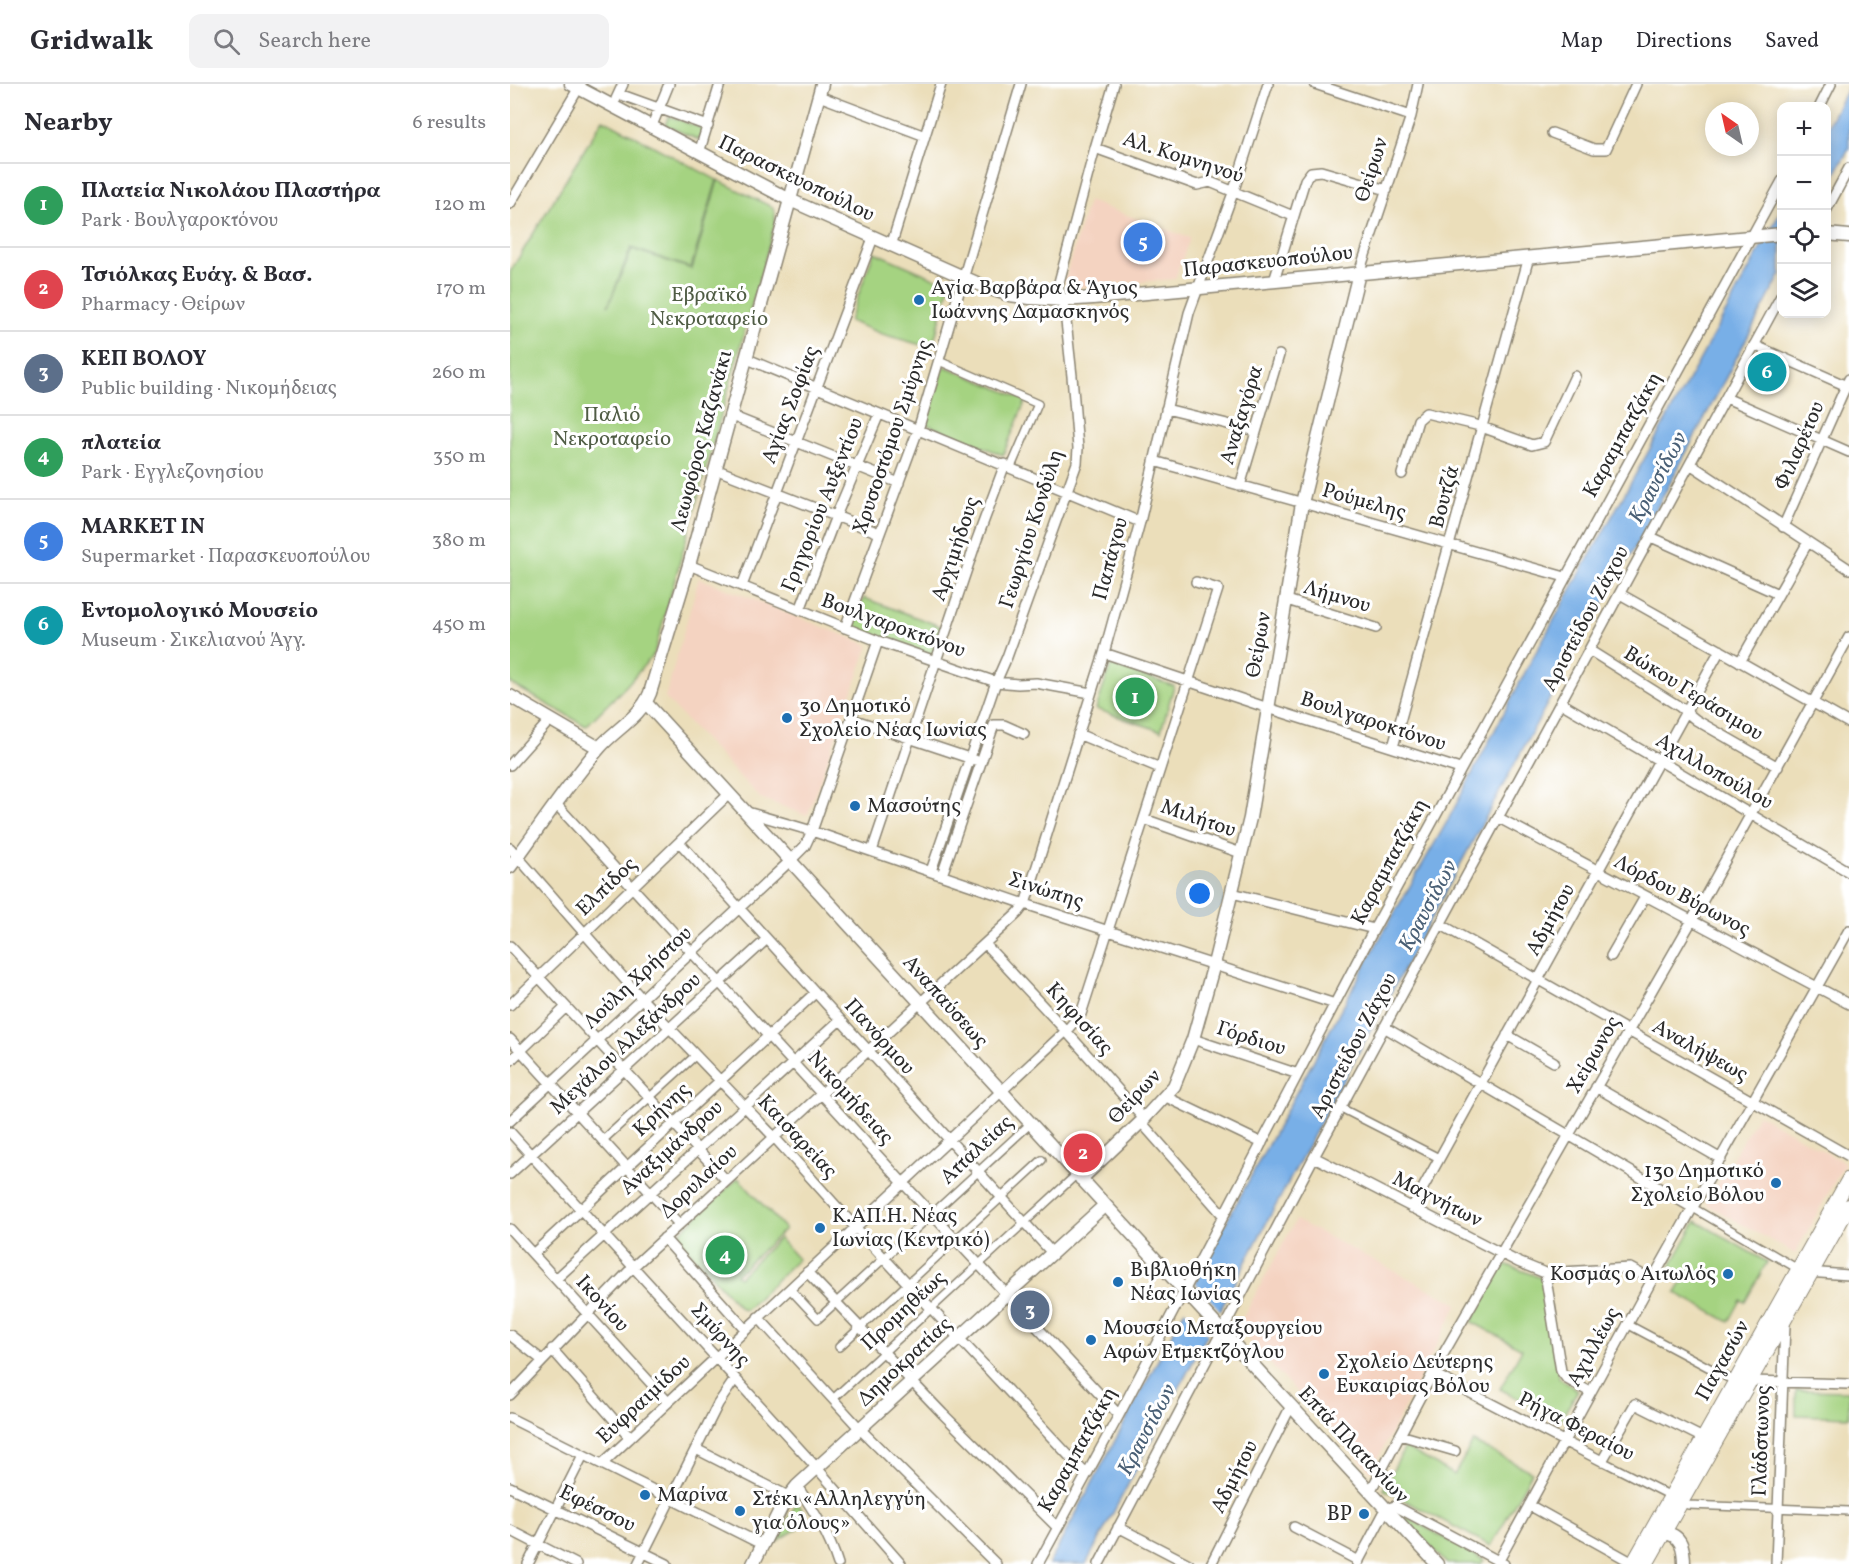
<!DOCTYPE html>
<meta charset="utf-8">
<style>
body{margin:0;font-family:Vollkorn,serif;background:#f2f2f3;color:#2b2b33}
.controls{position:absolute;right:18px;top:18px;display:grid;overflow:hidden;border-radius:12px;box-shadow:0 3px 15px #0003}
.controls button{width:54px;height:54px;display:grid;place-items:center;padding:0;border:0;border-bottom:2px solid #e1e1e2;background:#fff;color:#2b2b33;font:30px sans-serif}
.compass{position:absolute;left:1195px;top:18px;width:54px;height:54px;border-radius:50%;background:#fff;box-shadow:0 3px 15px #0003;rotate:326deg}
.you{position:absolute;left:690px;top:810px;width:21px;height:21px;margin:-15px;border:4px solid #fff;border-radius:50%;background:#1a73e8;box-shadow:0 0 0 9px #1a73e833}
.badge{display:grid;place-items:center;width:39px;height:39px;border-radius:50%;background:#0f766e;color:#fff;font-size:20px;font-weight:700}
.pin{position:absolute;translate:-50% -50%;border:3px solid #fff;box-shadow:0 2px 6px #0006}
.list{margin:0;padding:0;list-style:none}
h2{display:flex;justify-content:space-between;align-items:center;height:78px;margin:0;padding:0 24px;font-size:26px}
h2 small{font-size:20px;font-weight:400;color:#7c7c81}
.list li{display:grid;grid-template-columns:39px 1fr auto;gap:18px;align-items:center;box-sizing:border-box;height:84px;padding:0 24px;border-top:2px solid #e1e1e2}
.list b{display:block;font-size:22px;white-space:nowrap}
.list p{margin:0;font-size:20px;white-space:nowrap;color:#7c7c81}
.list em{font-size:20px;font-style:normal;color:#7c7c81}
.icon{flex:none;width:33px;height:33px;fill:none;stroke:currentColor;stroke-width:2;stroke-linecap:round;stroke-linejoin:round}
.map{position:relative;flex:none;width:1339px;height:1480px;overflow:hidden}
header{display:flex;align-items:center;gap:36px;box-sizing:border-box;height:84px;padding:0 30px;background:#fff;border-bottom:2px solid #e1e1e2}
header strong{font-size:28px}
nav{display:flex;gap:33px;margin-inline-start:auto;font-size:21px}
.search{width:420px;height:54px;background:#f2f2f3;display:flex;align-items:center;gap:15px;box-sizing:border-box;padding:0 21px;border-radius:12px;color:#7c7c81;font-size:22px}
main{display:flex}
aside{flex:1;background:#fff}
.map>svg:first-child{display:block}
.built{fill:#f4d3c1}
.green{fill:#a5d381;stroke:#687f56;stroke-width:1.5}
.water{fill:#78afe7;stroke:#526d89;stroke-width:1.5}
.pier{fill:#ebdeba}
.lines{fill:none;stroke-linecap:round;stroke-linejoin:round}
.pedestrian-casing{stroke:#8b8472;stroke-width:10}
.minor-casing{stroke:#8b8472;stroke-width:12}
.tertiary-casing{stroke:#8b8472;stroke-width:15}
.secondary-casing{stroke:#8b8472;stroke-width:16}
.pedestrian{stroke:#fff;stroke-width:7}
.minor{stroke:#fff;stroke-width:9}
.tertiary{stroke:#fff;stroke-width:12}
.secondary{stroke:#fff;stroke-width:14}
.poi-dot{fill:#1f6fb2;stroke:#fff;stroke-width:2}
.labels{text-anchor:middle;dominant-baseline:central;stroke-width:6;stroke-linejoin:round;paint-order:stroke}
.street-label{font-size:21px;fill:#2b2b2b;stroke:#fff}
.poi-label{font-size:21px;fill:#2b2b2b;stroke:#fff;text-anchor:start}
.park-label{font-size:21px;fill:#505d45;stroke:#fff}
.water-label{font-size:22px;font-style:italic;fill:#4a6076;stroke:#fff}
</style>
<header>
<strong>Gridwalk</strong>
<div class="search"><svg class="icon" aria-label="search" viewBox="0 0 24 24"><circle cx="10" cy="10" r="6"/><path d="M15 15l6 6"/></svg>Search here</div>
<nav><a>Map</a><a>Directions</a><a>Saved</a></nav>
</header>
<main>
<aside>
<h2>Nearby<small>6 results</small></h2>
<ul class="list">
<li><span class="badge" style="background:#2e9e5b">1</span><div><b>Πλατεία Νικολάου Πλαστήρα</b><p>Park · Βουλγαροκτόνου</p></div><em>120 m</em></li>
<li><span class="badge" style="background:#e0444e">2</span><div><b>Τσιόλκας Ευάγ. &amp; Βασ.</b><p>Pharmacy · Θείρων</p></div><em>170 m</em></li>
<li><span class="badge" style="background:#5c6f8a">3</span><div><b>ΚΕΠ ΒΟΛΟΥ</b><p>Public building · Νικομήδειας</p></div><em>260 m</em></li>
<li><span class="badge" style="background:#2e9e5b">4</span><div><b>πλατεία</b><p>Park · Εγγλεζονησίου</p></div><em>350 m</em></li>
<li><span class="badge" style="background:#3f7fe0">5</span><div><b>MARKET IN</b><p>Supermarket · Παρασκευοπούλου</p></div><em>380 m</em></li>
<li><span class="badge" style="background:#0f9aa8">6</span><div><b>Εντομολογικό Mουσείο</b><p>Museum · Σικελιανού Άγγ.</p></div><em>450 m</em></li>
</ul>
</aside>
<div class="map">
<svg width="1339" height="1480" viewBox="0 0 1339 1480">
<rect width="100%" height="100%" fill="#fff"/>
<filter id="ink" filterUnits="userSpaceOnUse"><feTurbulence type="fractalNoise" baseFrequency=".0167" numOctaves="2"/><feDisplacementMap in="SourceGraphic" scale="12" xChannelSelector="R" yChannelSelector="G"/><feConvolveMatrix kernelMatrix="1 2 1 2 8 2 1 2 1" color-interpolation-filters="sRGB"/></filter>
<filter id="wash" filterUnits="userSpaceOnUse"><feTurbulence type="fractalNoise" baseFrequency=".008" numOctaves="4" result="noise"/><feDisplacementMap in="SourceGraphic" scale="24" xChannelSelector="R" yChannelSelector="G"/><feGaussianBlur stdDeviation="1.35" result="paint"/><feColorMatrix in="noise" values="0 0 0 0 0 0 0 0 0 0 0 0 0 0 0 0 0 1.4 0 .05"/><feComposite in="paint" operator="in"/></filter>
<g filter="url(#wash)">
<rect width="100%" height="100%" fill="#ebdeba"/>
<path class="built" d="M 578,117 L 680,154 L 665,195 L 559,204 L 554,197 Z
M 189,494 L 359,561 L 298,730 L 295,731 L 250,714 L 155,614 Z
M 1248,1030 L 1335,1079 L 1285,1170 L 1196,1120 Z
M 786,1136 L 948,1220 L 861,1388 L 727,1244 Z"/>
<path class="green" d="M 159,32 L 194,45 L 189,56 L 155,41 Z
M 93,35 L 207,96 L 181,184 L 121,164 L 98,222 L 122,165 L 182,185 L 208,96 L 262,123 L 265,129 L 265,139 L 144,570 L 117,601 L 76,642 L 0,599 L 0,188 Z
M 364,168 L 440,201 L 422,264 L 372,250 L 339,237 Z
M 434,282 L 516,316 L 493,371 L 416,340 Z
M 354,514 L 435,544 L 424,573 L 343,543 Z
M 601,581 L 664,602 L 651,647 L 586,625 Z
M 228,1094 L 275,1145 L 226,1191 L 229,1193 L 269,1154 L 288,1175 L 236,1226 L 231,1225 L 166,1152 Z
M 1186,1137 L 1257,1178 L 1235,1218 L 1231,1216 L 1219,1238 L 1166,1209 L 1173,1197 L 1158,1187 Z
M 992,1179 L 1034,1195 L 1049,1294 L 1068,1306 L 1050,1337 L 990,1305 L 1012,1265 L 962,1238 Z
M 1286,1306 L 1339,1307 L 1339,1333 L 1286,1331 Z
M 963,1358 L 1022,1388 L 981,1462 L 873,1405 L 895,1363 L 944,1391 Z
M 287,1418 L 300,1437 L 266,1458 Z
M 897,1433 L 974,1476 L 971,1480 L 937,1480 L 895,1436 Z"/>
<path class="water" d="M 1339,1 L 1339,64 L 1317,105 L 1317,43 Z
M 1271,127 L 1271,190 L 1135,446 L 1050,596 L 758,1136 L 576,1480 L 539,1480 L 676,1224 L 692,1183 L 866,861 L 938,736 L 1022,575 L 1183,288 Z"/>
<path class="pier" d="M 684,1197 L 712,1229 L 700,1253 L 673,1223 Z"/>
</g>
<g filter="url(#ink)">
<g class="lines">
<defs>
<path id="pedestrian" d="M 429,277 L 528,320 L 501,383
M 831,1024 L 929,1074
M 92,1057 L 186,971
M 1183,1124 L 1288,1185
M 280,1205 L 308,1235 L 520,1040
M 1117,1240 L 1226,1298
M 329,1263 L 532,1076
M 323,1315 L 567,1090
M 1092,1377 L 1161,1412
M 1171,1418 L 1178,1421 L 1339,1427"/>
<path id="minor" d="M 805,0 L 901,32
M 109,10 L 198,42
M 309,12 L 415,52
M 106,15 L 113,0
M 1310,22 L 1321,0
M 141,44 L 159,0
M 1042,49 L 1084,65 L 1096,65 L 1126,0
M 585,64 L 687,101 L 700,98 L 783,132
M 189,69 L 210,0
M 0,120 L 71,0
M 1316,127 L 1339,84
M 381,162 L 431,0
M 849,189 L 901,32 L 908,0
M 764,197 L 795,96 L 801,88 L 811,87 L 877,106
M 1244,261 L 1339,303
M 235,274 L 630,438
M 1216,314 L 1339,368
M 656,325 L 746,347
M 219,331 L 389,399
M 644,377 L 1055,493
M 1180,380 L 1339,485
M 205,385 L 369,449
M 892,390 L 908,336 L 916,329 L 966,341 L 1022,361 L 1034,358 L 1065,292
M 730,402 L 769,271
M 1273,443 L 1339,295
M 1141,453 L 1268,510
M 179,481 L 368,557 L 486,598 L 508,600 L 526,599 L 581,609
M 232,502 L 363,154
M 1110,510 L 1339,639
M 777,516 L 866,544
M 290,526 L 326,432 L 369,330
M 335,544 L 408,346 L 511,0
M 1079,566 L 1170,623 L 1186,636 L 1268,683
M 594,569 L 758,624 L 950,685
M 1230,578 L 1298,458
M 1051,619 L 1339,788
M 342,635 L 465,676
M 568,650 L 650,684
M 883,663 L 1019,173
M 0,681 L 40,636
M 46,720 L 393,1099 L 609,1331
M 237,728 L 302,747 L 515,820 L 825,920
M 989,734 L 1339,920
M 634,735 L 731,769
M 170,759 L 543,1170
M 0,764 L 131,914 L 264,1053 L 345,1143 L 576,1390
M 362,767 L 466,458 L 495,380
M 421,787 L 486,598 L 497,573 L 567,379 L 568,364 L 562,292 L 555,228 L 548,202 L 585,64 L 604,0
M 432,791 L 484,641 L 494,641 L 514,650
M 722,809 L 864,845
M 930,840 L 1339,1072
M 475,860 L 556,947 L 634,1035
M 0,862 L 216,1096
M 1101,872 L 1135,813
M 0,921 L 219,710
M 874,943 L 1183,1124
M 997,951 L 1044,978
M 0,955 L 169,1140
M 683,955 L 788,990
M 0,977 L 56,923
M 1086,1003 L 1211,1075
M 656,1013 L 752,1059
M 0,1037 L 280,777 L 295,762 L 302,747 L 368,557
M 631,1038 L 713,1131
M 0,1048 L 306,1383 L 391,1480
M 804,1073 L 1008,1178 L 1035,1189 L 1120,1184 L 1142,1196
M 0,1090 L 257,855
M 902,1124 L 1210,566
M 0,1145 L 158,1318
M 154,1154 L 236,1246
M 23,1170 L 305,909
M 297,1188 L 433,1330 L 547,1443
M 1297,1188 L 1339,1191
M 1035,1189 L 1051,1287 L 1057,1295 L 1080,1308
M 46,1195 L 330,936
M 248,1233 L 351,1346 L 486,1480
M 0,1251 L 32,1276
M 42,1265 L 120,1354
M 922,1289 L 1092,1377 L 1125,1320 L 1193,1354
M 1240,1297 L 1339,1300
M 0,1311 L 123,1183 L 508,829 L 515,820 L 594,569 L 630,438 L 679,229 L 723,109 L 758,0
M 0,1334 L 253,1461
M 890,1351 L 945,1367
M 186,1365 L 278,1412
M 92,1380 L 556,947 L 571,930 L 708,505 L 686,498
M 287,1402 C 304,1427 319,1451 328,1480
M 0,1403 L 157,1480
M 860,1408 L 927,1281 L 1181,838 L 1339,553
M 1019,1421 L 1123,1479
M 608,1443 L 679,1480
M 784,1443 L 849,1477
M 0,1446 L 66,1480
M 18,1480 L 73,1371
M 128,1480 L 208,1320 L 225,1295
M 528,1480 L 609,1331 L 864,845 L 1272,97
M 589,1480 L 804,1073 L 1272,210
M 701,1480 L 781,1322
M 847,1480 L 876,1425 L 885,1422 L 994,1480
M 987,1480 L 1142,1196 L 1339,846
M 1266,1480 L 1275,1240"/>
<path id="tertiary" d="M 61,0 L 280,116 L 478,204 L 500,211 L 520,214 L 552,216 L 583,214 L 1272,150
M 1316,150 L 1339,152
M 0,612 L 89,664
M 136,619 L 599,1125 L 927,1480
M 0,783 C 30,743 57,701 90,663 C 106,645 131,632 140,609 L 179,481 L 312,0
M 571,1095 L 631,1038 L 664,1002 L 683,955 L 704,880 L 740,734 L 792,419 L 849,189
M 1153,1449 C 1172,1450 1174,1465 1174,1480
M 243,1480 L 274,1418 L 287,1402 L 595,1121"/>
<path id="secondary" d="M 1123,1480 L 1339,1095
M 1136,1480 L 1339,1122"/>
</defs>
<use href="#pedestrian" class="pedestrian-casing"/>
<use href="#minor" class="minor-casing"/>
<use href="#tertiary" class="tertiary-casing"/>
<use href="#secondary" class="secondary-casing"/>
<use href="#pedestrian" class="pedestrian"/>
<use href="#minor" class="minor"/>
<use href="#tertiary" class="tertiary"/>
<use href="#secondary" class="secondary"/>
</g>
</g>
<g class="poi-dot">
<circle cx="409" cy="216" r="6"/>
<circle cx="277" cy="634" r="6"/>
<circle cx="345" cy="722" r="6"/>
<circle cx="1266" cy="1099" r="6"/>
<circle cx="310" cy="1144" r="6"/>
<circle cx="1218" cy="1190" r="6"/>
<circle cx="608" cy="1198" r="6"/>
<circle cx="581" cy="1256" r="6"/>
<circle cx="814" cy="1290" r="6"/>
<circle cx="135" cy="1411" r="6"/>
<circle cx="230" cy="1427" r="6"/>
<circle cx="854" cy="1430" r="6"/>
</g>
<g class="labels">
<g class="street-label">
<text transform="translate(673 74) rotate(18)">Αλ. Κομνηνού</text>
<text transform="translate(862 86) rotate(-72)">Θείρων</text>
<text transform="translate(286 95) rotate(26)">Παρασκευοπούλου</text>
<text transform="translate(758 178) rotate(-6)">Παρασκευοπούλου</text>
<text transform="translate(281 321) rotate(-69)">Αγίας Σοφίας</text>
<text transform="translate(732 331) rotate(-73)">Αναξαγόρα</text>
<text transform="translate(1113 351) rotate(-61)">Καραμπατζάκη</text>
<text transform="translate(383 353) rotate(-71)">Χρυσοστόμου Σμύρνης</text>
<text transform="translate(192 357) rotate(-75)">Λεωφόρος Καζανάκι</text>
<text transform="translate(1290 362) rotate(-66)">Φιλαρέτου</text>
<text transform="translate(935 413) rotate(-75)">Βουτζά</text>
<text transform="translate(854 418) rotate(16)">Ρούμελης</text>
<text transform="translate(313 421) rotate(-68)">Γρηγορίου Αυξεντίου</text>
<text transform="translate(522 445) rotate(-72)">Γεωργίου Κονδύλη</text>
<text transform="translate(446 465) rotate(-71)">Αρχιμήδους</text>
<text transform="translate(601 475) rotate(-75)">Παπάγου</text>
<text transform="translate(827 513) rotate(17)">Λήμνου</text>
<text transform="translate(1076 535) rotate(-62)">Αριστείδου Ζάχου</text>
<text transform="translate(383 542) rotate(20)">Βουλγαροκτόνου</text>
<text transform="translate(749 561) rotate(-80)">Θείρων</text>
<text transform="translate(1183 610) rotate(32)">Βώκου Γεράσιμου</text>
<text transform="translate(863 638) rotate(18)">Βουλγαροκτόνου</text>
<text transform="translate(1204 688) rotate(30)">Αχιλλοπούλου</text>
<text transform="translate(688 735) rotate(19)">Μιλήτου</text>
<text transform="translate(880 778) rotate(-62)">Καραμπατζάκη</text>
<text transform="translate(97 803) rotate(-44)">Ελπίδος</text>
<text transform="translate(536 807) rotate(18)">Σινώπης</text>
<text transform="translate(1172 812) rotate(28)">Λόρδου Βύρωνος</text>
<text transform="translate(1041 836) rotate(-61)">Αδμήτου</text>
<text transform="translate(128 894) rotate(-43)">Λούλη Χρήστου</text>
<text transform="translate(435 918) rotate(48)">Αναπαύσεως</text>
<text transform="translate(569 935) rotate(48)">Κηφισίας</text>
<text transform="translate(369 953) rotate(48)">Πανόρμου</text>
<text transform="translate(741 955) rotate(18)">Γόρδιου</text>
<text transform="translate(116 960) rotate(-43)">Μεγάλου Αλεξάνδρου</text>
<text transform="translate(844 962) rotate(-62)">Αριστείδου Ζάχου</text>
<text transform="translate(1190 967) rotate(29)">Αναλήψεως</text>
<text transform="translate(1084 971) rotate(-60)">Χείρωνος</text>
<text transform="translate(625 1013) rotate(-47)">Θείρων</text>
<text transform="translate(340 1014) rotate(48)">Νικομήδειας</text>
<text transform="translate(152 1026) rotate(-43)">Κρήνης</text>
<text transform="translate(287 1053) rotate(47)">Καισαρείας</text>
<text transform="translate(162 1064) rotate(-42)">Αναξιμάνδρου</text>
<text transform="translate(467 1066) rotate(-43)">Ατταλείας</text>
<text transform="translate(189 1098) rotate(-43)">Δορυλαίου</text>
<text transform="translate(927 1116) rotate(27)">Μαγνήτων</text>
<text transform="translate(92 1220) rotate(48)">Ικονίου</text>
<text transform="translate(394 1227) rotate(-43)">Προμηθέως</text>
<text transform="translate(210 1251) rotate(48)">Σμύρνης</text>
<text transform="translate(1084 1263) rotate(-61)">Αχιλλέως</text>
<text transform="translate(1213 1277) rotate(-61)">Παγασών</text>
<text transform="translate(395 1278) rotate(-43)">Δημοκρατίας</text>
<text transform="translate(134 1316) rotate(-43)">Ευφραιμίδου</text>
<text transform="translate(1066 1343) rotate(27)">Ρήγα Φεραίου</text>
<text transform="translate(1252 1357) rotate(-88)">Γλάδστωνος</text>
<text transform="translate(843 1361) rotate(47)">Επτά Πλατανίων</text>
<text transform="translate(568 1366) rotate(-61)">Καραμπατζάκη</text>
<text transform="translate(725 1393) rotate(-63)">Αδμήτου</text>
<text transform="translate(87 1425) rotate(26)">Εφέσσου</text>
</g>
<g class="poi-label">
<text x="421" y="204">Αγία Βαρβάρα &amp; Άγιος<tspan x="421" dy="24">Ιωάννης Δαμασκηνός</tspan></text>
<text x="289" y="622">3ο Δημοτικό<tspan x="289" dy="24">Σχολείο Νέας Ιωνίας</tspan></text>
<text x="357" y="722">Μασούτης</text>
<text x="1254" y="1087" text-anchor="end">13o Δημοτικό<tspan x="1254" dy="24">Σχολείο Βόλου</tspan></text>
<text x="322" y="1132">Κ.ΑΠ.Η. Νέας<tspan x="322" dy="24">Ιωνίας (Κεντρικό)</tspan></text>
<text x="620" y="1186">Βιβλιοθήκη<tspan x="620" dy="24">Νέας Ιωνίας</tspan></text>
<text x="1206" y="1190" text-anchor="end">Κοσμάς ο Αιτωλός</text>
<text x="593" y="1244">Μουσείο Μεταξουργείου<tspan x="593" dy="24">Αφών Ετμεκτζόγλου</tspan></text>
<text x="826" y="1278">Σχολείο Δεύτερης<tspan x="826" dy="24">Ευκαιρίας Βόλου</tspan></text>
<text x="147" y="1411">Μαρίνα</text>
<text x="242" y="1415">Στέκι «Αλληλεγγύη<tspan x="242" dy="24">για όλους»</tspan></text>
<text x="842" y="1430" text-anchor="end">BP</text>
</g>
<g class="park-label">
<text x="199" y="211">Εβραϊκό<tspan x="199" dy="24">Νεκροταφείο</tspan></text>
<text x="102" y="331">Παλιό<tspan x="102" dy="24">Νεκροταφείο</tspan></text>
</g>
<g class="water-label">
<text transform="translate(1149 394) rotate(-62)">Κραυσίδων</text>
<text transform="translate(919 822) rotate(-62)">Κραυσίδων</text>
<text transform="translate(638 1346) rotate(-62)">Κραυσίδων</text>
</g>
</g>
</svg>
<div class="controls">
<button>+</button>
<button>−</button>
<button><svg class="icon" aria-label="locate" viewBox="0 0 24 24"><circle cx="12" cy="12" r="6"/><path d="M12 2v4M12 18v4M2 12h4M18 12h4"/></svg></button>
<button><svg class="icon" aria-label="layers" viewBox="0 0 24 24"><path d="M12 4l9 5-9 5-9-5zM3 14l9 5 9-5"/></svg></button>
</div>
<svg class="compass" viewBox="-18 -18 36 36"><path d="M0-13l5 13h-10z" fill="#e53935"/><path d="M0 13l5-13h-10z" fill="#7c7c81"/></svg>
<div class="you"></div>
<div class="pin badge" style="left:625px;top:613px;background:#2e9e5b">1</div>
<div class="pin badge" style="left:573px;top:1069px;background:#e0444e">2</div>
<div class="pin badge" style="left:520px;top:1226px;background:#5c6f8a">3</div>
<div class="pin badge" style="left:215px;top:1171px;background:#2e9e5b">4</div>
<div class="pin badge" style="left:633px;top:158px;background:#3f7fe0">5</div>
<div class="pin badge" style="left:1257px;top:288px;background:#0f9aa8">6</div>
</div>
</main>
